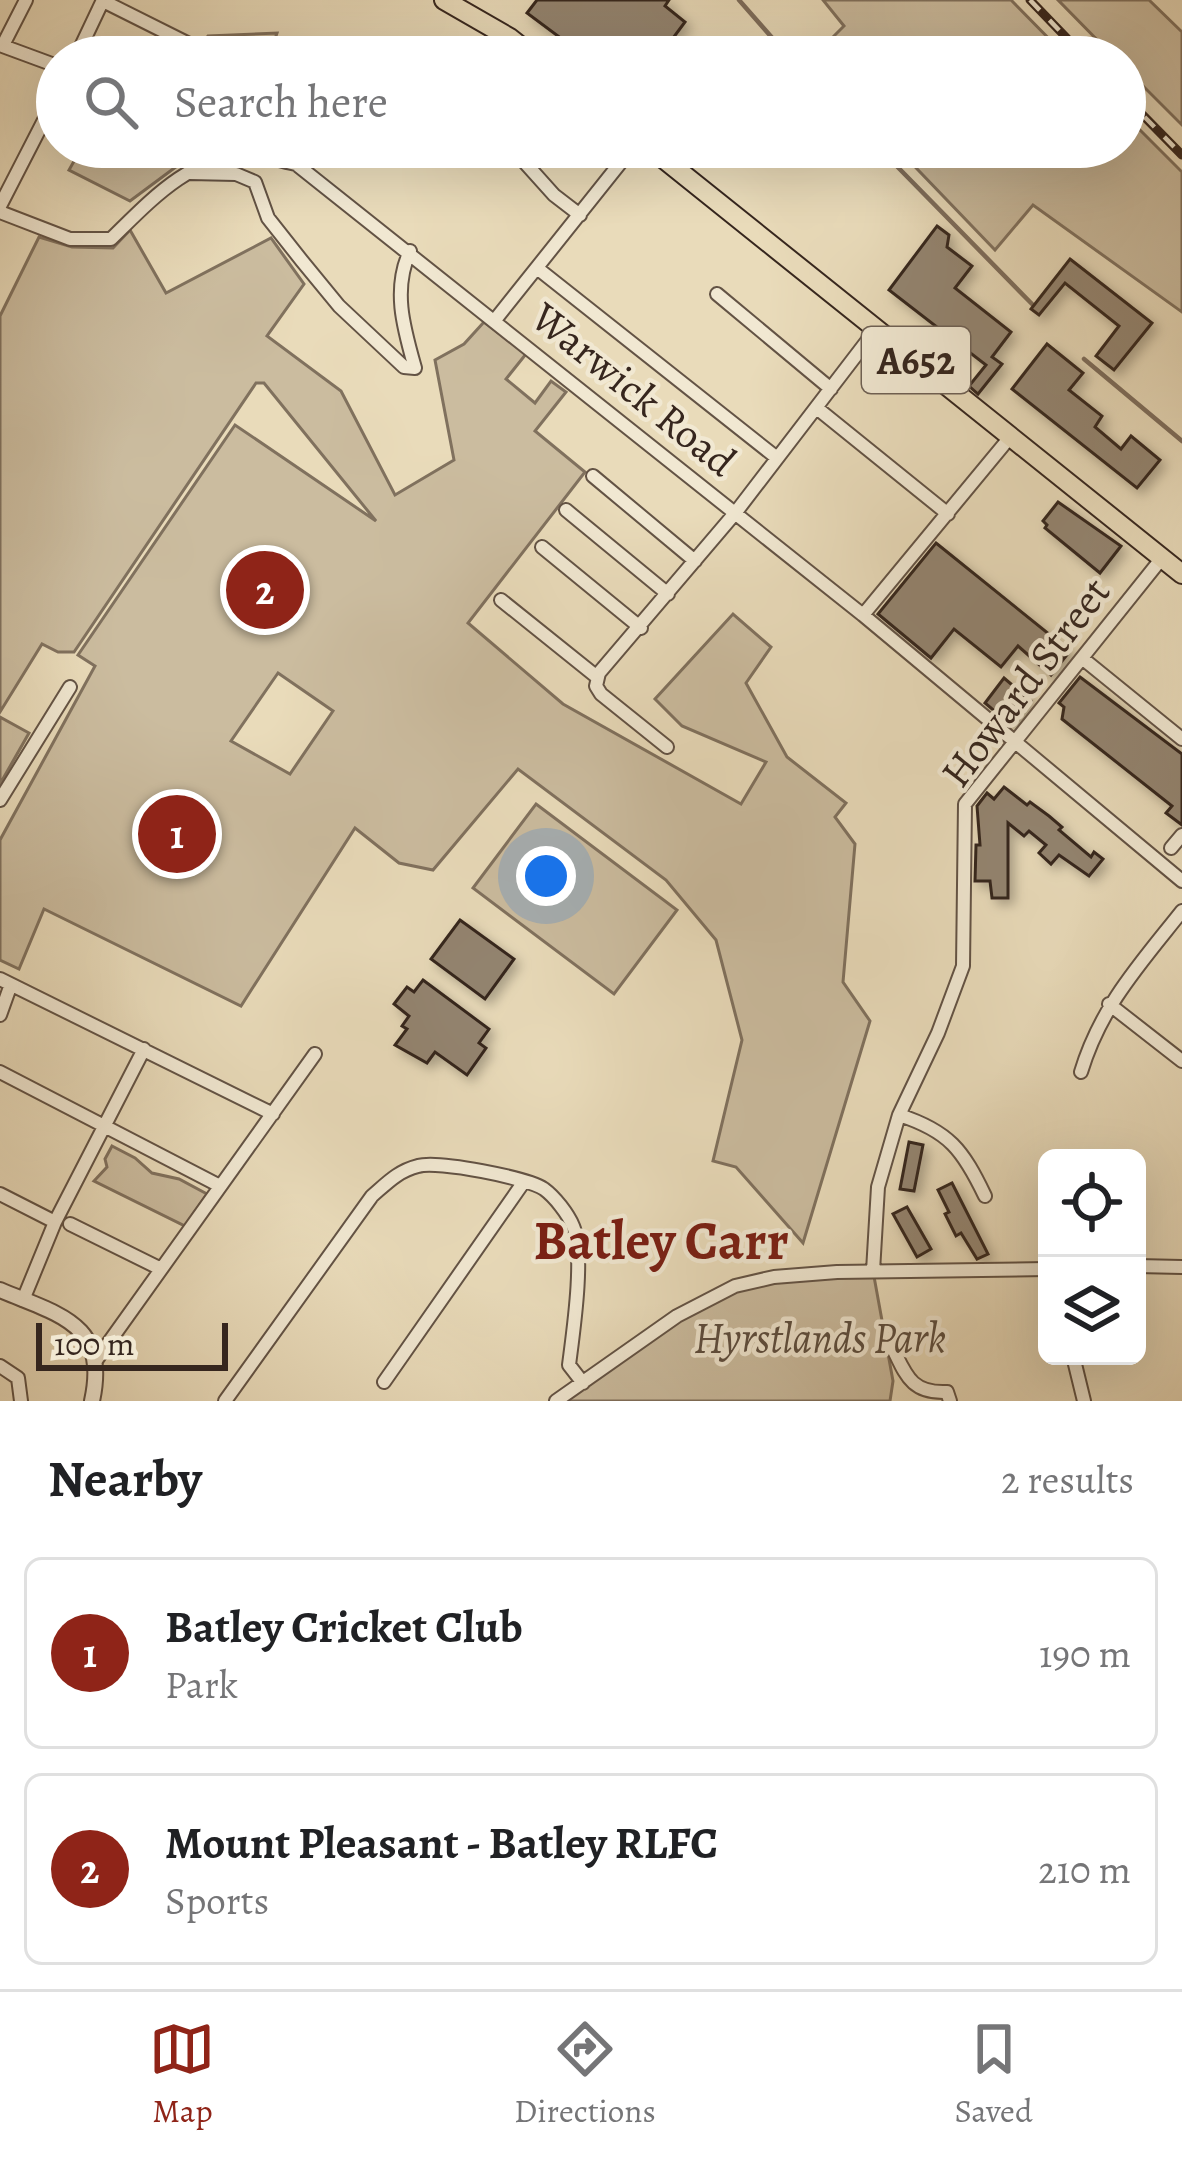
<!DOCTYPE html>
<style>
body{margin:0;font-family:Alegreya,serif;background:#f6f6f6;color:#202124}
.controls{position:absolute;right:36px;bottom:36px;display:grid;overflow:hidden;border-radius:18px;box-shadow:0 12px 48px #0002}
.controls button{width:108px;height:108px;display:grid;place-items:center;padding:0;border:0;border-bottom:3px solid #e0e0e0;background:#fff;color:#202124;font:60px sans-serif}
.scale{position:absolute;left:36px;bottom:30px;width:192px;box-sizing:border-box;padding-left:12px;border:6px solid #36261e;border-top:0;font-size:33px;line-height:42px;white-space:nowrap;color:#36261e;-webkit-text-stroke:9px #f1e8d2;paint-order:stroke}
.you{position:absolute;left:546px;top:876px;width:42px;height:42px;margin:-30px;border:9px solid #fff;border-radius:50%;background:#1a73e8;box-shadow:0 0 0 18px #1a73e833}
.badge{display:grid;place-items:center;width:78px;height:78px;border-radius:50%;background:#8f2418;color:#fff;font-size:39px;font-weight:700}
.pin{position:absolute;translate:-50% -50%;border:6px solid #fff;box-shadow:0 3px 12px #0006}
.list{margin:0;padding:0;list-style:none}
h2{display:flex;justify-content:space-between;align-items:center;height:156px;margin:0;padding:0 48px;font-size:51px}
h2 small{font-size:39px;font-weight:400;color:#757577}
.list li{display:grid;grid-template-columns:78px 1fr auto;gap:36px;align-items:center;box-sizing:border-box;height:192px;margin:0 24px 24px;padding:0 24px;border:3px solid #e0e0e0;border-radius:18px}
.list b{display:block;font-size:45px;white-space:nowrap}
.list p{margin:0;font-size:39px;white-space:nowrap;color:#757577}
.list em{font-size:39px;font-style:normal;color:#757577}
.icon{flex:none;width:66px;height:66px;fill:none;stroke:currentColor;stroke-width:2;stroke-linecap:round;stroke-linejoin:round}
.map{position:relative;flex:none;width:1182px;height:1401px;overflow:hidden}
.search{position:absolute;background:#fff;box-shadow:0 12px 48px #0002;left:36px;right:36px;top:36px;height:132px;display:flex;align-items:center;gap:30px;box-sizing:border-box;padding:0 42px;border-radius:66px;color:#757577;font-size:45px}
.sheet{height:588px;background:#fff}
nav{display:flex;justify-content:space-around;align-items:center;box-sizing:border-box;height:168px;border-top:3px solid #e0e0e0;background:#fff;font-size:33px;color:#757577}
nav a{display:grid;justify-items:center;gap:6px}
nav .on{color:#8f2418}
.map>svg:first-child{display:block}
.green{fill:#cbbc9f;stroke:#80715e;stroke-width:3;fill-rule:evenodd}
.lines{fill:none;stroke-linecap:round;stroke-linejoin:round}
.stream{stroke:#7d6d5c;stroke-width:4.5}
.building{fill:#93846f;stroke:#36261e;stroke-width:3;filter:url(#shadow)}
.minor-casing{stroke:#635345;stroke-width:16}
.tertiary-casing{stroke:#635345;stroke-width:18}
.primary-casing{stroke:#36261e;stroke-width:22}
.minor{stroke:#f1e8d2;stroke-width:12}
.tertiary{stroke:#f1e8d2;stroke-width:14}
.primary{stroke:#e9dbba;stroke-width:18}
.rail-casing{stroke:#36261e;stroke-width:9}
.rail{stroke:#f1e8d2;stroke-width:4.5;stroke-dasharray:14;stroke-linecap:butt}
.labels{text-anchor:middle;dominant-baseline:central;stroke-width:9;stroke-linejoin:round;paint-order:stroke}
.shield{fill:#f1e8d2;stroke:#6e6054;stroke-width:3}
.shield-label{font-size:39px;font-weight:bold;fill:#36261e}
.street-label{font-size:42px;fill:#36261e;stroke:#f1e8d2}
.park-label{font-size:42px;font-style:italic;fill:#5b4c3e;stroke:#f1e8d2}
.district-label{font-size:54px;font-weight:bold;fill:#7a1f14;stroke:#f1e8d2}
</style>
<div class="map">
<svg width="1182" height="1401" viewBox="0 0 1182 1401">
<defs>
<filter id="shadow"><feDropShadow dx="5.5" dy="5.5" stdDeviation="6" flood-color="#0004"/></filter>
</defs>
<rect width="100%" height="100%" fill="#e9dbba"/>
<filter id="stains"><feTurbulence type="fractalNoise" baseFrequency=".00167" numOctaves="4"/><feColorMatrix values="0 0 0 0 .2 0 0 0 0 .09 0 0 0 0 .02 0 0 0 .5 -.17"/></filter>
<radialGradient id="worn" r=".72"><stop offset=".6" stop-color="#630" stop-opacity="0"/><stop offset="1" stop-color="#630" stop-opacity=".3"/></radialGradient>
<path class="green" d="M 823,0 L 1011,0 L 1067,57 L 813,57 L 844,26 Z
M 1058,0 L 1149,0 L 1182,32 L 1182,125 L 1125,68 L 1125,57 L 1114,57 Z
M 277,33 L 269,57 L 193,57 L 208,36 Z
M 1125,115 L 1182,172 L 1182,312 L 1033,205 L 995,250 L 896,147 L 1125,147 Z
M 82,147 L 210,147 L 200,149 L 130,201 L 69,170 Z
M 130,230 L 166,293 L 271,238 L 304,284 L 267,336 L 341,391 L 395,495 L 454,460 L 435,360 L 464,344 L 484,322 L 526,354 L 506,379 L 535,403 L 551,381 L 566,392 L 535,431 L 585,472 L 468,623 L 563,704 L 741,804 L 766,762 L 682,726 L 655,699 L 733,614 L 771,647 L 746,683 L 787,757 L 846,803 L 835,817 L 855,844 L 843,982 L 870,1021 L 803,1243 L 736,1167 L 713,1161 L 742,1040 L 716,940 L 666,880 L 518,769 L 433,870 L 399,863 L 355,828 L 241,1006 L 44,909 L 19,969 L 0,960 L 0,840 L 95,666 L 78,655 L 235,425 L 376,521 L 264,383 L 256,383 L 74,652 L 58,652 L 42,644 L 0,712 L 0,316 L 39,237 L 72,247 L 113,248 ZM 278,673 L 333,711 L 290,774 L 231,741 Z
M 0,717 L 29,733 L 0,784 Z
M 536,804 L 677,910 L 614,994 L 473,888 Z
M 112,1146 L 135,1158 L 152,1173 L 179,1179 L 207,1194 L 185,1226 L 94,1181 L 107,1167 L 105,1159 Z
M 873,1271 L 893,1381 L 890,1401 L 564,1401 L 677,1316 L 735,1286 Z"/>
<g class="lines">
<path class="stream" d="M 739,0 L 789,57
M 878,147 L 1032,304
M 1084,359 L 1182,441"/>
</g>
<path class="building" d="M 537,0 L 669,0 L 665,6 L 685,22 L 659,57 L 586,57 L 527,13 Z
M 937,226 L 949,235 L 947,247 L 972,266 L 955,288 L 1011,332 L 992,357 L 1002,364 L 978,394 L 969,386 L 986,365 L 889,290 Z
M 1070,259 L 1152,323 L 1114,370 L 1096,356 L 1119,326 L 1065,283 L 1039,315 L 1031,309 Z
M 1047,344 L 1083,373 L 1069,390 L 1102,416 L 1095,427 L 1121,449 L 1131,436 L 1160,460 L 1137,488 L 1012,389 Z
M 1058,502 L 1121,546 L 1100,573 L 1045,528 L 1047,525 L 1043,521 Z
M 936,543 L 1070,651 L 1051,675 L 1018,646 L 1001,667 L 954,629 L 931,658 L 878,614 Z
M 1080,677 L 1182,754 L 1182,825 L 1166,813 L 1172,806 L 1062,719 L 1064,707 L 1059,703 Z
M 1004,678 L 1031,701 L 1011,725 L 985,703 Z
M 1004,787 L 1027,805 L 1030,802 L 1049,816 L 1062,827 L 1059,830 L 1091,857 L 1094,852 L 1103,859 L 1089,876 L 1059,855 L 1051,864 L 1039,853 L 1046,845 L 1029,831 L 1024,836 L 1008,823 L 1008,898 L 992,898 L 990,881 L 975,881 L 976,845 L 980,845 L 977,806 L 987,793 L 994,799 Z
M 460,920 L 514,959 L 485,999 L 431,959 Z
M 423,980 L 489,1029 L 479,1043 L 486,1048 L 467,1075 L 435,1052 L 427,1063 L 395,1045 L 407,1029 L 402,1026 L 409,1016 L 394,1004 L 407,987 L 414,992 Z
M 909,1142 L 923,1145 L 914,1191 L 900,1189 Z
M 952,1183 L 988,1254 L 977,1259 L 961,1233 L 956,1236 L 945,1214 L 949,1212 L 938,1190 Z
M 907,1207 L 931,1249 L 917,1257 L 893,1214 Z"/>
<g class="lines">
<defs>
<path id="minor" d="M 103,1 L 189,44
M 0,45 L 57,66
M 3,45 L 26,0
M 76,57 L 103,0
M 511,147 L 554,195 L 580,215
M 190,173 L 236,174 L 255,182 L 268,218 L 302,261 L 339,306 L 404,367 L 415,368 C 404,329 392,290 410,251
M 0,206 L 57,95
M 0,212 L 70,239 L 111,239 C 150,201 190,156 248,155 C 264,155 281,161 296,164 L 863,615 L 1182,881
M 537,268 L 777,458
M 717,294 L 831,389
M 495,320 L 633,147
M 818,409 L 948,514
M 593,476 L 695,561
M 566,510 L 668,594
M 542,547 L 641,628
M 501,600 L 597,677
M 863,615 L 1011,436
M 1082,658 L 1182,739
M 667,747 L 601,694 L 596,686 L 599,673 L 736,512 L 877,328
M 0,800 L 70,687
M 1171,848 L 1182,835
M 0,979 L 273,1114
M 1109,1004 L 1182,1061
M 0,1015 L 10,987
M 0,1072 L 220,1186
M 1081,1072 C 1101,1006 1140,964 1182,911
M 899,1115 C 949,1131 963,1150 985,1196
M 0,1194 L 55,1222
M 70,1224 L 161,1269
M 1137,1266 L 1182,1267
M 873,1271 L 878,1187 L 899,1115 L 938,1033 L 963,966 L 965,804 L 1162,558
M 23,1300 L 55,1222 L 144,1049
M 888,1339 C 905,1370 907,1394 947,1392 L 950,1401
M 1073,1356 L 1084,1401
M 97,1359 L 315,1054
M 0,1366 L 18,1378 L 21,1401
M 384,1382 L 523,1183
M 225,1401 L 372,1196 C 387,1183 398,1171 418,1166 C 437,1160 528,1178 544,1189 C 555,1197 568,1214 573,1226 C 585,1254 573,1333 569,1365 L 583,1383
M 556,1401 L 677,1316 L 735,1286 L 774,1277 L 837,1272 L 1047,1269"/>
<path id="tertiary" d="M 0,1290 C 59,1315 109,1323 92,1401"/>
<path id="primary" d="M 444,0 L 510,38 L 534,57
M 649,147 L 1182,574"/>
</defs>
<use href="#minor" class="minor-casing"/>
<use href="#tertiary" class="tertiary-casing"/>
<use href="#primary" class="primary-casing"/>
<use href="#minor" class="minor"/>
<use href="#tertiary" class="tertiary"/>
<use href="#primary" class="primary"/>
<defs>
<path id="rail" d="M 1030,0 L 1085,57
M 1125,97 L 1182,155"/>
</defs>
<use href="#rail" class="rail-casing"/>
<use href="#rail" class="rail"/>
</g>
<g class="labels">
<rect class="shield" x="862" y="327" width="108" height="66" rx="9"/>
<g class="shield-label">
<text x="916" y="360">A652</text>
</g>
<g class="street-label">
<text transform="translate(634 389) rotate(39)">Warwick Road</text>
<text transform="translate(1025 682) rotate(-53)">Howard Street</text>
</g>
<g class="park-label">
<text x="820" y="1337">Hyrstlands Park</text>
</g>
<g class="district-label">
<text x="661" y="1241">Batley Carr</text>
</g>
</g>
<rect width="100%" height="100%" filter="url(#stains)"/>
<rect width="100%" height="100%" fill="url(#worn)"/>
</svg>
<div class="controls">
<button><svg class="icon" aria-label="locate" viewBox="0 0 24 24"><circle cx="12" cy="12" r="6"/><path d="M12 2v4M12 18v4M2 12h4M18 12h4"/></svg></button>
<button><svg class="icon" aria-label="layers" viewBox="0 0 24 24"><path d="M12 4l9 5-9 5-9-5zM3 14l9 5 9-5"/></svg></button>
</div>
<div class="scale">100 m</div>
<div class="you"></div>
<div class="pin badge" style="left:177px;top:834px">1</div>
<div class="pin badge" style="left:265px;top:590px">2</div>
<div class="search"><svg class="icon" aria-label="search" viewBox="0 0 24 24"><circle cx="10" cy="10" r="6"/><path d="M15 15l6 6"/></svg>Search here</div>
</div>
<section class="sheet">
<h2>Nearby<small>2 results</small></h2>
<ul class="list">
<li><span class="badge">1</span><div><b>Batley Cricket Club</b><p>Park</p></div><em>190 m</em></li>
<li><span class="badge">2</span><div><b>Mount Pleasant - Batley RLFC</b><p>Sports</p></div><em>210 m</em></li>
</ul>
</section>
<nav>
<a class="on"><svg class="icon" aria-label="map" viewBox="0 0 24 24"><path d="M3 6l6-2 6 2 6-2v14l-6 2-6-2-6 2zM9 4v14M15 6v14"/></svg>Map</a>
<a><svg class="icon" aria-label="directions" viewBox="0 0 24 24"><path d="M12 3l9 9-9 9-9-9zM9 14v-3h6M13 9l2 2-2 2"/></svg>Directions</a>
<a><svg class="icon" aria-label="saved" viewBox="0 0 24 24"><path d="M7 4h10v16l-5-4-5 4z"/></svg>Saved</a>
</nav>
